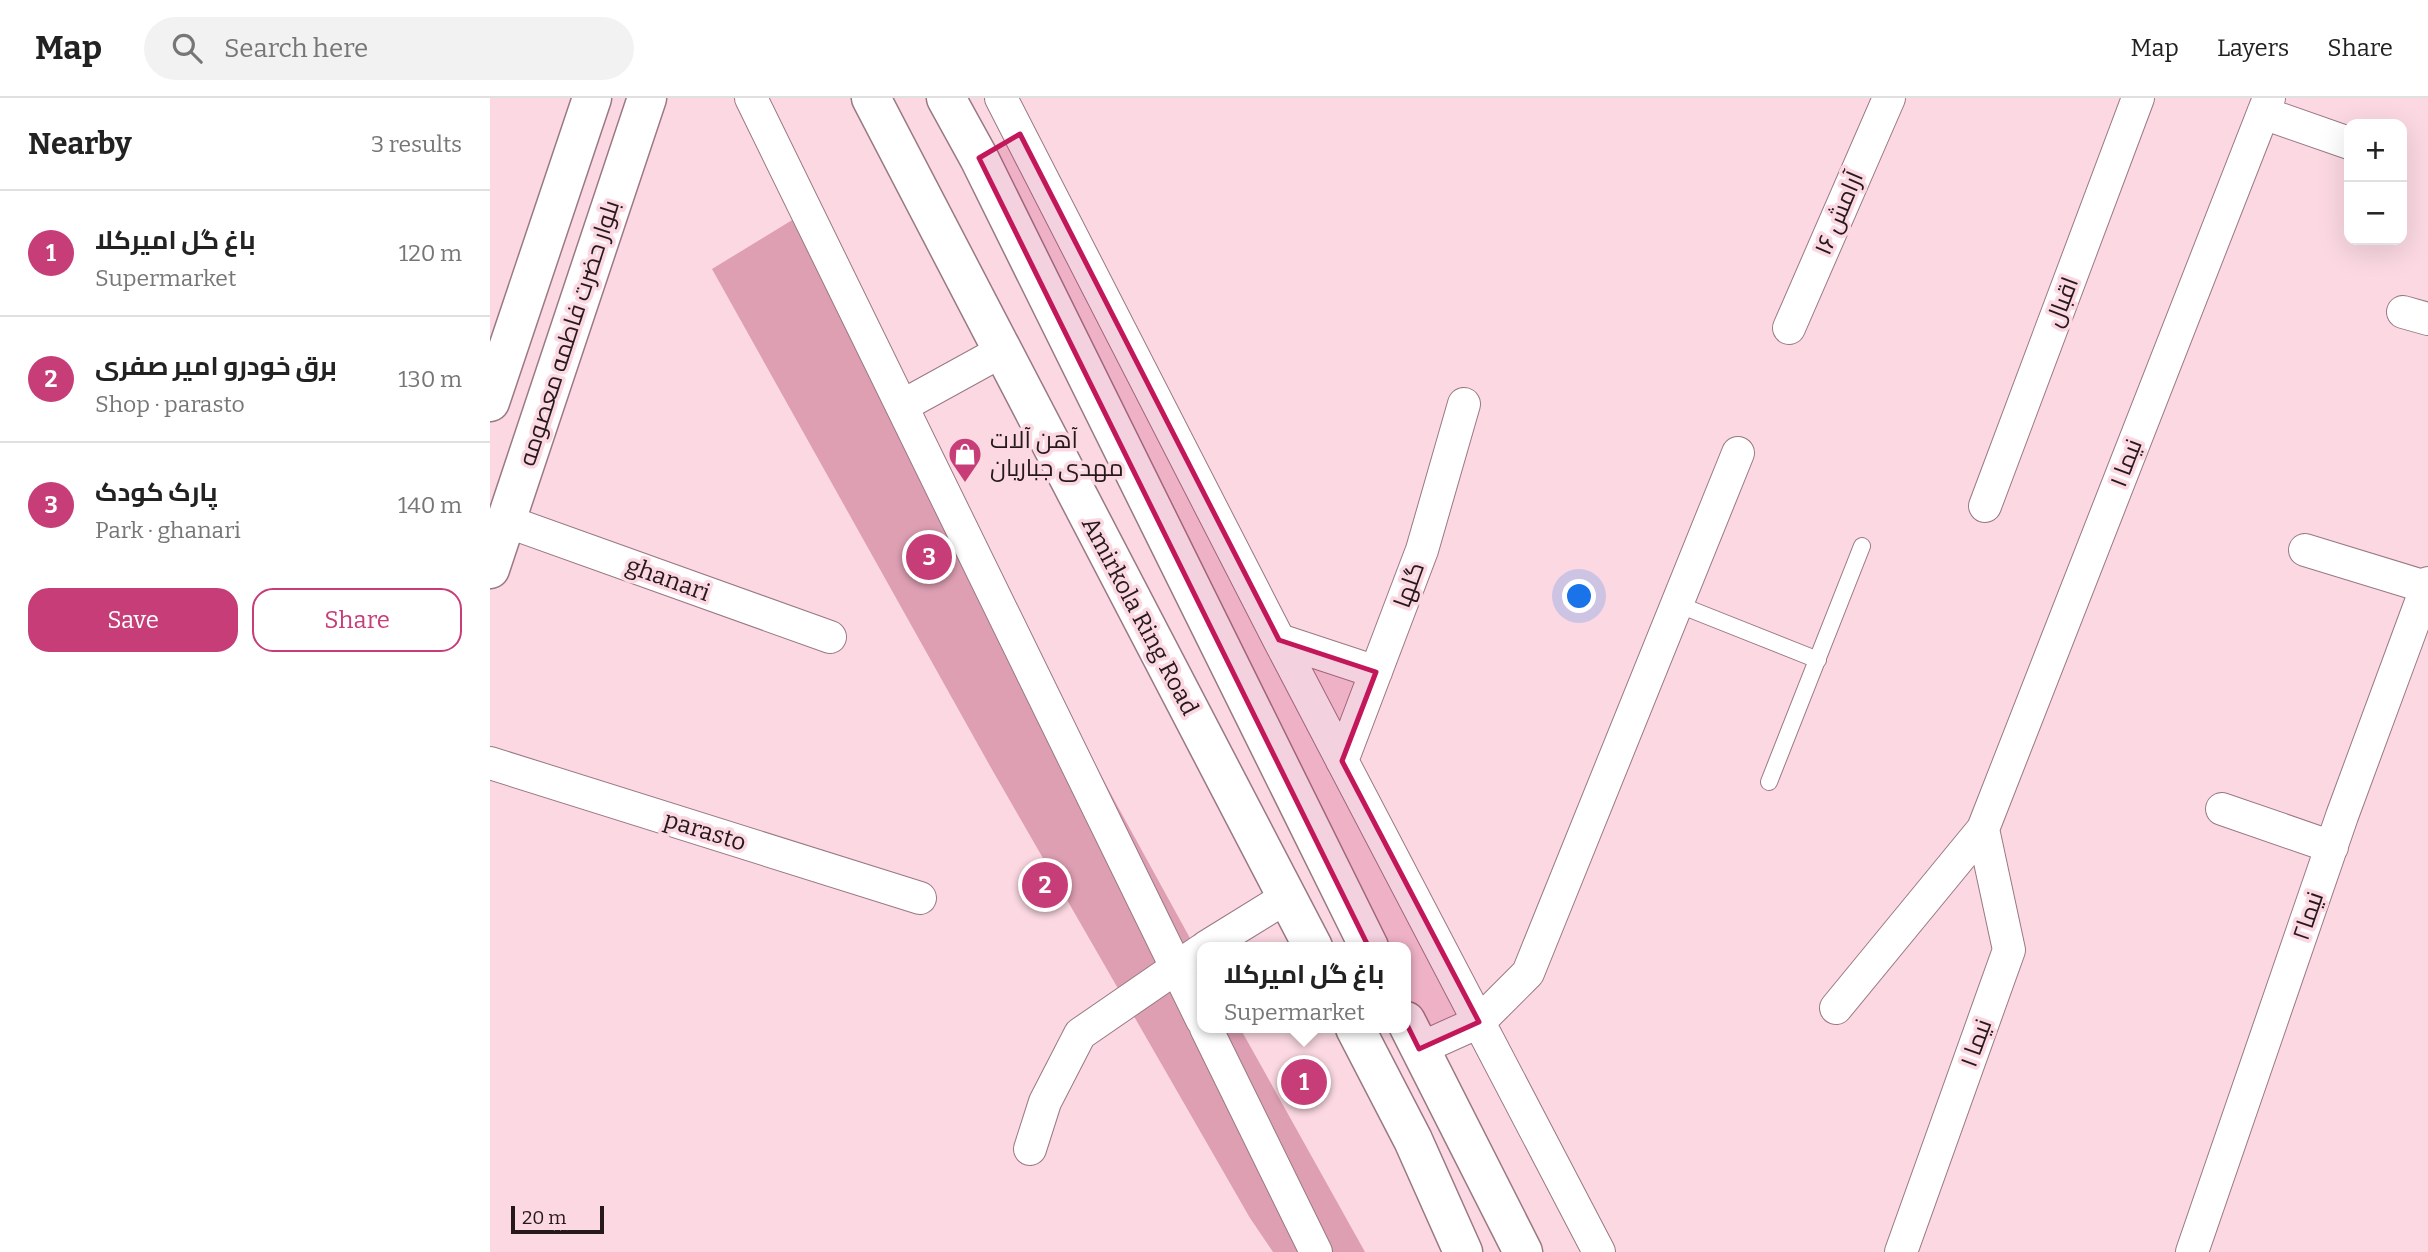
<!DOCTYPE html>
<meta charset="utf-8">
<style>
body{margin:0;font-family:Bitter,Cairo,serif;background:#f2f2f2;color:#222}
.controls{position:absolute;right:21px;top:21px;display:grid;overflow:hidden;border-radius:14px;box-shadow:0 7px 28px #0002}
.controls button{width:63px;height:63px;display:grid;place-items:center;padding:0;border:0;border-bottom:2px solid #e0e0e0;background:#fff;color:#222;font:35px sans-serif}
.scale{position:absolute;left:21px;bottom:18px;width:93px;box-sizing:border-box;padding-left:7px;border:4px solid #25191c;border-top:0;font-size:19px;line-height:24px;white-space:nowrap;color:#25191c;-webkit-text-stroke:5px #fbd8e2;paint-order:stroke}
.you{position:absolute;left:1090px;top:499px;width:24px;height:24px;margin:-18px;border:5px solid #fff;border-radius:50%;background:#1a73e8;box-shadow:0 0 0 10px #1a73e833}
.badge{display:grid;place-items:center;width:46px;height:46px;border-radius:50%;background:#c63d77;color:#fff;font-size:23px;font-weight:700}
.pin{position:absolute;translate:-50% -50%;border:4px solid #fff;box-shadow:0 2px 7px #0006}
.popup{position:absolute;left:707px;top:844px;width:214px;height:91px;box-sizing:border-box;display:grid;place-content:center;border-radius:14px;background:#fff;filter:drop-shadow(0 2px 5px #0005);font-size:23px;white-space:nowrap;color:#767676}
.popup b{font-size:26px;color:#222}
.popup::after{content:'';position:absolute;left:50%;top:100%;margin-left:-14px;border:14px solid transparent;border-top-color:#fff}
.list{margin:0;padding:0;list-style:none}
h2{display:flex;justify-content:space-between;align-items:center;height:91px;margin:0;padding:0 28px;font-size:30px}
h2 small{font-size:23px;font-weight:400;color:#767676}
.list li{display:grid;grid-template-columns:46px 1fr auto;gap:21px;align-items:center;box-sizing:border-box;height:126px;padding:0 28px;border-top:2px solid #e0e0e0}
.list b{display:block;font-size:26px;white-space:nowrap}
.list p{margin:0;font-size:23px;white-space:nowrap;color:#767676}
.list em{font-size:23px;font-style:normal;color:#767676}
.actions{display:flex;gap:14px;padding:21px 28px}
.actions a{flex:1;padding:16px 0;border:2px solid #c63d77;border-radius:21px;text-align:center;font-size:24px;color:#c63d77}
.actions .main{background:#c63d77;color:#fff}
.icon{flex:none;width:38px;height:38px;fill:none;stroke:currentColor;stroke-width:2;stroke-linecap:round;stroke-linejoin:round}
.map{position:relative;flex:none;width:1938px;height:1154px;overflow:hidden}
header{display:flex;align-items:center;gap:42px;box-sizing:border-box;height:98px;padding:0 35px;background:#fff;border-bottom:2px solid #e0e0e0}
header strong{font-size:33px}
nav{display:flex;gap:38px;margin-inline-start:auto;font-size:24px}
.search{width:490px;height:63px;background:#f2f2f2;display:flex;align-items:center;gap:18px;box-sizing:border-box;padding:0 24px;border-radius:38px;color:#767676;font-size:26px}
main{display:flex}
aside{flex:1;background:#fff}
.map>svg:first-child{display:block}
.park{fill:#de9fb3}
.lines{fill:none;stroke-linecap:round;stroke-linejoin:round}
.service-casing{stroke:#997983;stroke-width:18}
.minor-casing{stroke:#997983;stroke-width:34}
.secondary-casing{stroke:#997983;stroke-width:41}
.trunk-casing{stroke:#997983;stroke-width:41}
.service{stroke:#fff;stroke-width:16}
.minor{stroke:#fff;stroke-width:32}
.secondary{stroke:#fff;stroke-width:38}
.trunk{stroke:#fff;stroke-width:38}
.marked{fill:#c2185b;fill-opacity:0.2;stroke:#c2185b;stroke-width:5;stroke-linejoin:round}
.labels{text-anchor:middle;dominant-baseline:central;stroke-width:7;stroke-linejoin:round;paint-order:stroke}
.street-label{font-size:24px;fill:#25191c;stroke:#fbd8e2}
.poi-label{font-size:24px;fill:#25191c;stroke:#fbd8e2;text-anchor:start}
</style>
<header>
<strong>Map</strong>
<div class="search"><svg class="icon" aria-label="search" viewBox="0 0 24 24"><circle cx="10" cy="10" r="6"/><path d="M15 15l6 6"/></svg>Search here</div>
<nav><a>Map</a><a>Layers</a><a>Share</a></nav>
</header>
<main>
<aside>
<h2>Nearby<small>3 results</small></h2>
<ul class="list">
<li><span class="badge">1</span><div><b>باغ گل امیرکلا</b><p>Supermarket</p></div><em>120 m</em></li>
<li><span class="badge">2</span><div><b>برق خودرو امیر صفری</b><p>Shop · parasto</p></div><em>130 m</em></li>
<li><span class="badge">3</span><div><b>پارک کودک</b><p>Park · ghanari</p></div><em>140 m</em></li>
</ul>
<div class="actions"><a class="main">Save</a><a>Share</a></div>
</aside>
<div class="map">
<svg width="1938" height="1154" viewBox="0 0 1938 1154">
<rect width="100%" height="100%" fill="#fbd8e2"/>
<path class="park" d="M 312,116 L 628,709 L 712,862 L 712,930 L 750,930 L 875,1154 L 783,1154 L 760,1120 L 500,668 L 222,171 Z"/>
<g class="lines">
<defs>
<path id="service" d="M 1187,506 L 1328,562
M 1279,684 L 1372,448"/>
<path id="minor" d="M 261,0 L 712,922
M 511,0 L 789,542 L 1109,1154
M 1773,15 L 1859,45
M 1913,214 L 1938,221
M 1299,230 L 1399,0
M 412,308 L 512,253
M 1495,408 L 1648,0
M 16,423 L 340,539
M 1815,452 L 1936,489
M 789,542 L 886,574
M 852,663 L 932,452 L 974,306
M 0,665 L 430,800
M 1732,711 L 1842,749
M 716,849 L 797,799
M 1346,910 L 1493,731 L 1779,0
M 716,930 L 826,1154
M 929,951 L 989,924 L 1038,875 L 1248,355
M 540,1051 L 555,1004 L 590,936 L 712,852
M 1411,1154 L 1519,852 L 1493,731
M 1702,1154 L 1852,718 L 1938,485"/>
<path id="secondary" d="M 0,304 L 102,0
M 0,471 L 157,0"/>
<path id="trunk" d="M 381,0 L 823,849
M 456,0 L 489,60 L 879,849
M 916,923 L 1033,1154
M 865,930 L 923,1042 L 973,1154"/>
</defs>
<use href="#service" class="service-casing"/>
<use href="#minor" class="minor-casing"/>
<use href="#secondary" class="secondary-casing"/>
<use href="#trunk" class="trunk-casing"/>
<use href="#service" class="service"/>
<use href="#minor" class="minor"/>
<use href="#secondary" class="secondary"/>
<use href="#trunk" class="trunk"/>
</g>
<path class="marked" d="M 530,36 L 789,542 L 886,574 L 852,663 L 989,924 L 929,951 L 489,60 Z"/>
<defs>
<symbol id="shop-pin" viewBox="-11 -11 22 30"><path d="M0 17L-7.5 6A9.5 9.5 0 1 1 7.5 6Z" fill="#c63d77" stroke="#fbd8e2"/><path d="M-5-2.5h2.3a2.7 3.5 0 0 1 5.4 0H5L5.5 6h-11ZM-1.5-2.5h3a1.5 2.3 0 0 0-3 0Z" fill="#fff"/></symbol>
</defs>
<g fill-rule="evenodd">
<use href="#shop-pin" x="456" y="337" width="38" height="52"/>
</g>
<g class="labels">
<g class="street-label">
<text transform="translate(1349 115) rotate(-67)">آرامش ۱۶</text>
<text transform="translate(1572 204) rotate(-69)">اقبال</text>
<text transform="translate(79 235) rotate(-72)">بلوار حضرت فاطمه معصومه</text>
<text transform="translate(1636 365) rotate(-69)">نیما ۱</text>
<text transform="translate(178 481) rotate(20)">ghanari</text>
<text transform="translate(919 487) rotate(-70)">گلها</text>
<text transform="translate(650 518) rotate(62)">Amirkola Ring Road</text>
<text transform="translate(215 733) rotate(17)">parasto</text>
<text transform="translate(1818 818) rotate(-71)">نیما۲</text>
<text transform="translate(1486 945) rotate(-70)">نیما ۱</text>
</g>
<g class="poi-label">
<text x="500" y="342">آهن آلات<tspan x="500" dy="28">مهدی جباریان</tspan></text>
</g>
</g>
</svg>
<div class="controls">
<button>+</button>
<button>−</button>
</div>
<div class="scale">20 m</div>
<div class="you"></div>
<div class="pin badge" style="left:814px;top:984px">1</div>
<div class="popup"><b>باغ گل امیرکلا</b>Supermarket</div>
<div class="pin badge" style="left:555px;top:787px">2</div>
<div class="pin badge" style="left:439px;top:459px">3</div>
</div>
</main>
